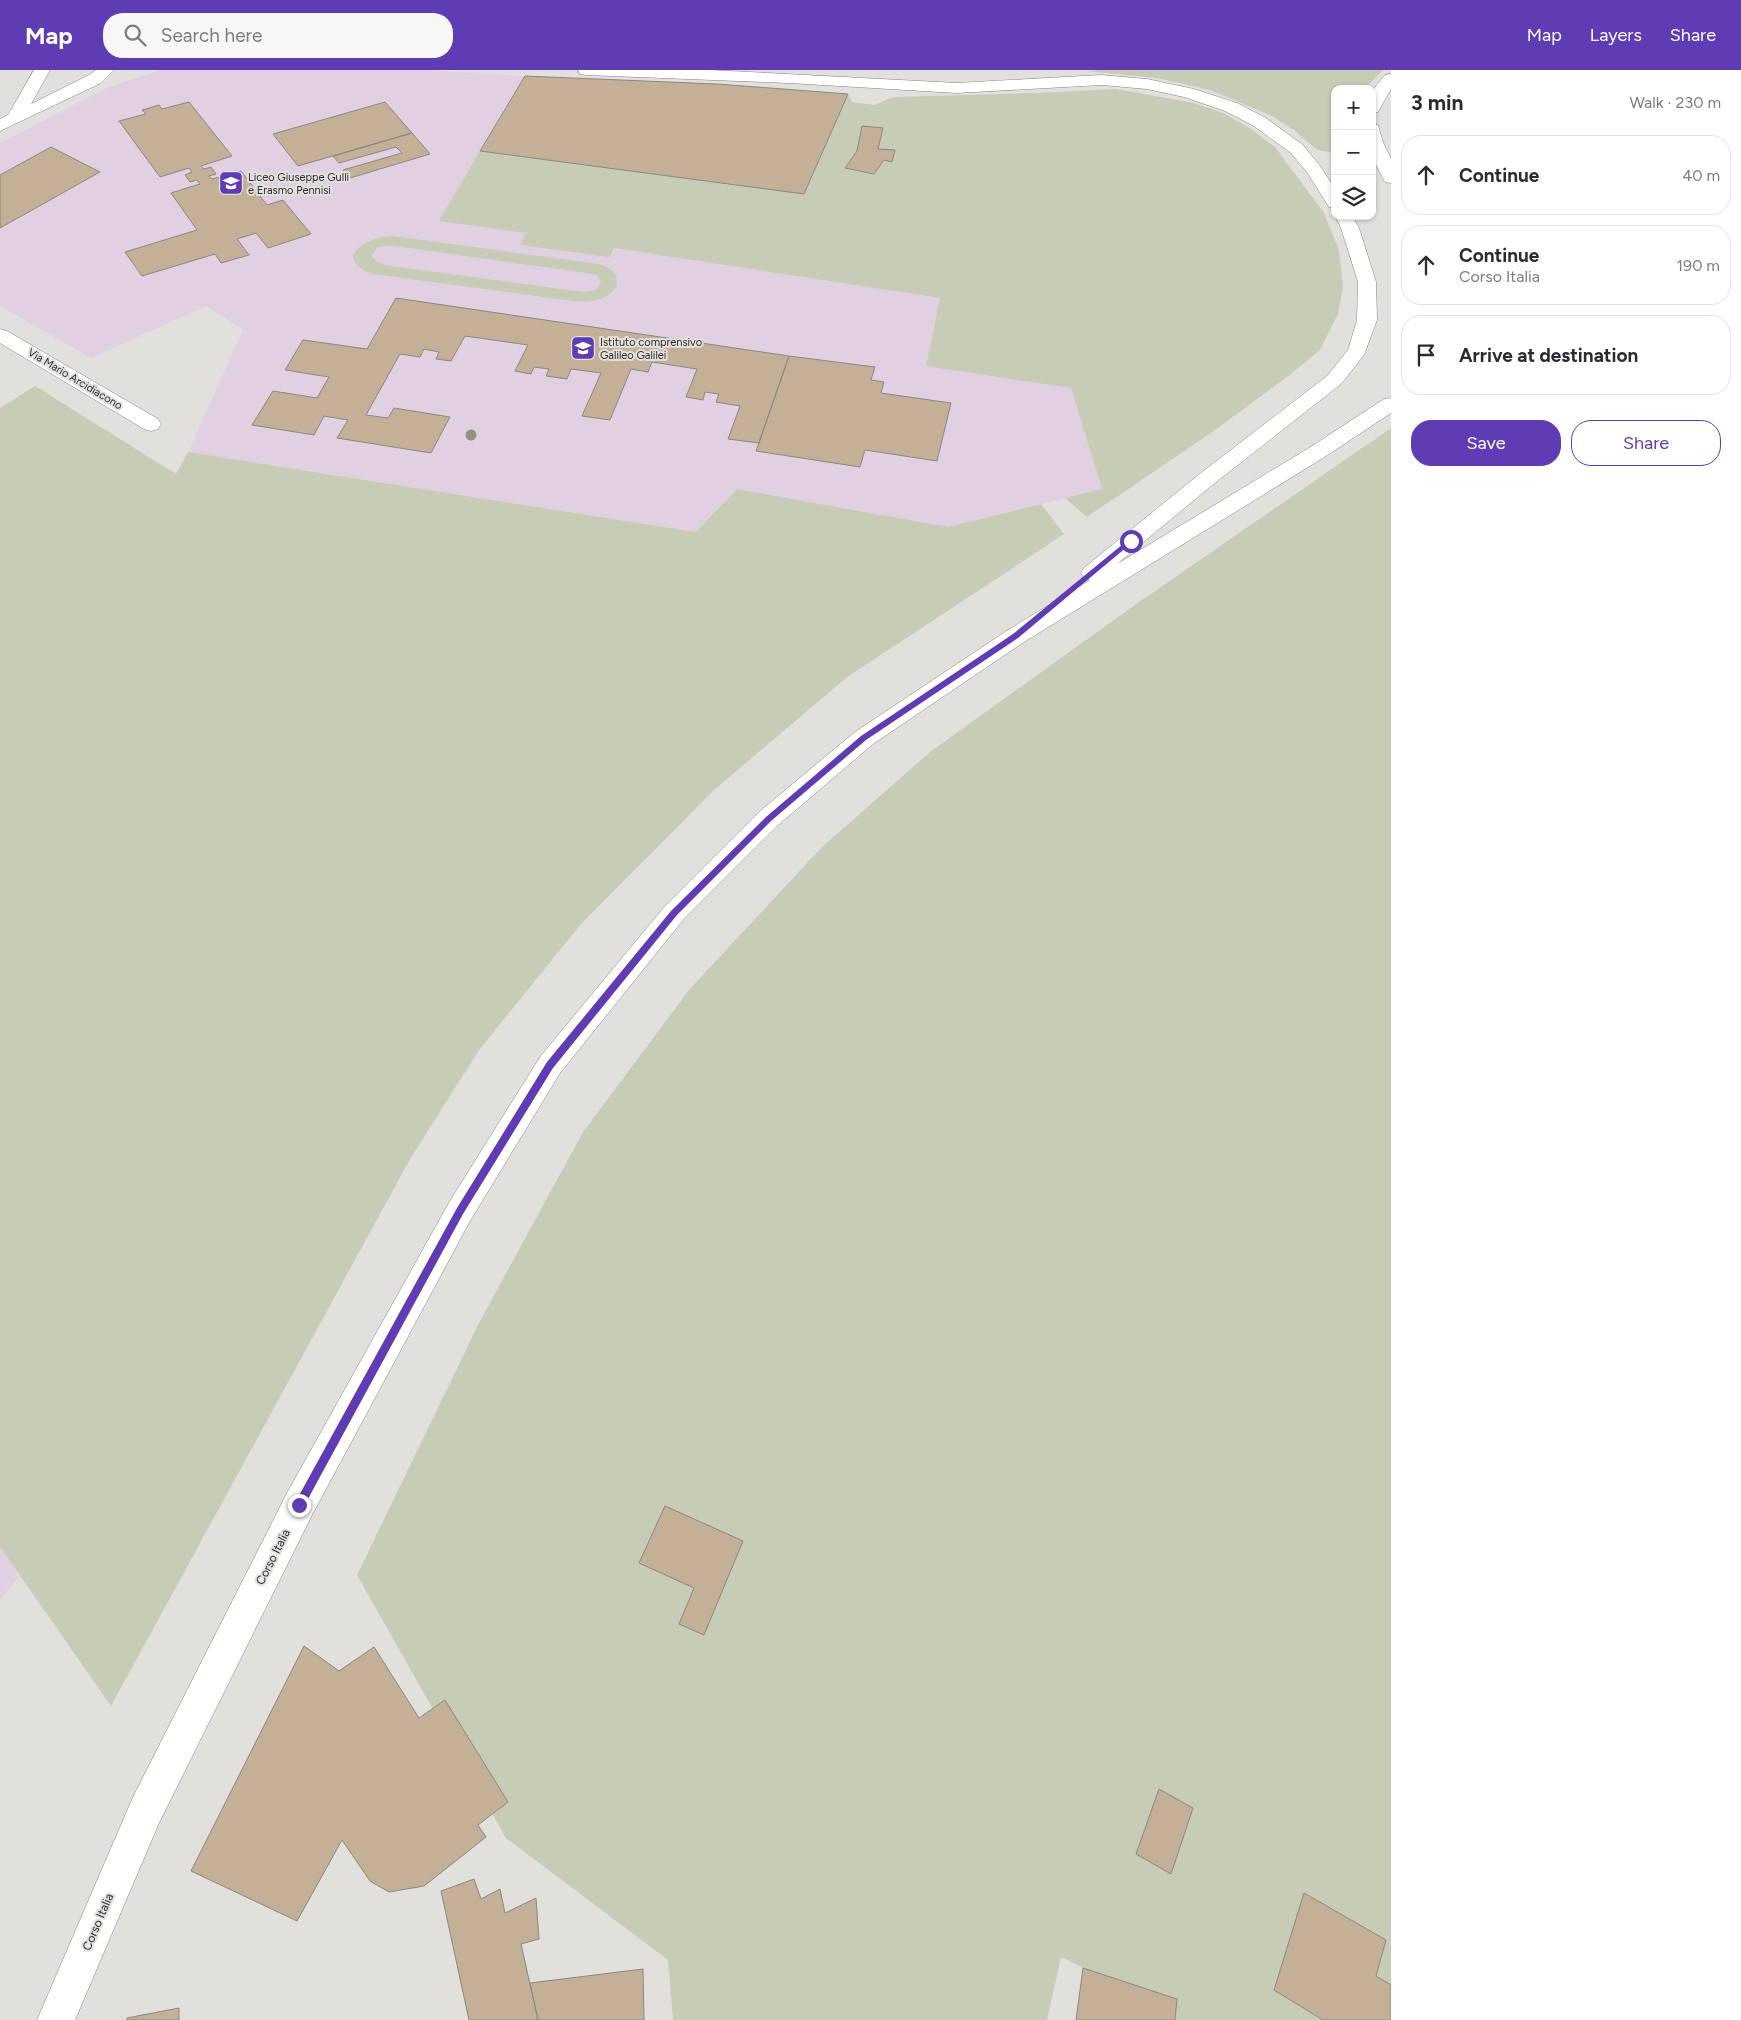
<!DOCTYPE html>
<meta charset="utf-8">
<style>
body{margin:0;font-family:Figtree,sans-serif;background:#f7f7f7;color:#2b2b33}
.controls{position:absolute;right:15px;top:15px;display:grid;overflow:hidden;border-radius:10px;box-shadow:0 1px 4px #0004}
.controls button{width:45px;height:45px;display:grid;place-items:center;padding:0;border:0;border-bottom:1px solid #e1e1e2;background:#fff;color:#2b2b33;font:25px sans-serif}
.stop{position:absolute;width:15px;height:15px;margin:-11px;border:4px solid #5f3cb4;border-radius:50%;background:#fff}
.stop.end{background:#5f3cb4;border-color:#fff;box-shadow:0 1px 5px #0008}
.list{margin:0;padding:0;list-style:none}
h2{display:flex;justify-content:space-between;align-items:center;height:65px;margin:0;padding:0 20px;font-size:21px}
h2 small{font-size:16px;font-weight:400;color:#7c7c81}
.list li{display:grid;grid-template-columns:32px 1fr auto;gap:15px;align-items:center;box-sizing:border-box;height:80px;margin:0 10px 10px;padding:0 10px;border:1px solid #e1e1e2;border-radius:20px}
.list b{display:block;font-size:19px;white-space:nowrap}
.list p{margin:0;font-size:16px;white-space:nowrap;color:#7c7c81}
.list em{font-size:16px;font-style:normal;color:#7c7c81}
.actions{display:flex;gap:10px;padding:15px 20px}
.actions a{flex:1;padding:11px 0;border:1px solid #5f3cb4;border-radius:20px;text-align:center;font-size:18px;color:#5f3cb4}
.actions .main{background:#5f3cb4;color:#fff}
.icon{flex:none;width:28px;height:28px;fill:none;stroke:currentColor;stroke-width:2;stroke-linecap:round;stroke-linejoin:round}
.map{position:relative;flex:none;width:1391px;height:1950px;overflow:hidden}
header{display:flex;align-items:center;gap:30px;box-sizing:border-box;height:70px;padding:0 25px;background:#5f3cb4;color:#fff}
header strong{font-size:24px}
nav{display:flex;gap:28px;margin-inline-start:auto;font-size:18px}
.search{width:350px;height:45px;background:#f7f7f7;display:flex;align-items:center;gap:12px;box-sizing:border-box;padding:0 18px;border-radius:20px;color:#7c7c81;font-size:19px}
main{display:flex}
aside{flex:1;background:#fff}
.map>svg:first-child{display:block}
.education{fill:#e1d0e1}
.green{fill:#c7ccb7;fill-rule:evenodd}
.building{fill:#c3b096;stroke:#8a8885}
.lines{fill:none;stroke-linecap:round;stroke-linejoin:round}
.minor-casing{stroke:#848380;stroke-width:1}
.minor{fill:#fff;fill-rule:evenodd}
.tree{fill:#909478}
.route{fill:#5f3cb4}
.labels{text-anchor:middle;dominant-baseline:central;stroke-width:4;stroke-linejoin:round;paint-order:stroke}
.far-poi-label{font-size:11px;fill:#2e2d2c;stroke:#e2e0dd;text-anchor:start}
.far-street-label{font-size:11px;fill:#2e2d2c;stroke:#e2e0dd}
.street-label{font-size:12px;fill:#2e2d2c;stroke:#e2e0dd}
</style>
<header>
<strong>Map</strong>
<div class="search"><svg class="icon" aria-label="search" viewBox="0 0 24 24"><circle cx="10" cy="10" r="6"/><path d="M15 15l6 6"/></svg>Search here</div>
<nav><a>Map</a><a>Layers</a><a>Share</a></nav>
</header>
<main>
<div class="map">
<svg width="1391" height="1950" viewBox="0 0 1391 1950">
<rect width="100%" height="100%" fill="#e2e0dd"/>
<path class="education" d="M 161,0 L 424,0 L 525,6 L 480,80 L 649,103 L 614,178 L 940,228 L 926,295 L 1071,318 L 1102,419 L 948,457 L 737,419 L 697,462 L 188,382 L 243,260 L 206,236 L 91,288 L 0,236 L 0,73 L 109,17 Z
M 0,1477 L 19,1507 L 0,1529 Z"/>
<path class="green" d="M 1099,0 L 1383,0 L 1364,19 L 1335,19 L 1335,83 L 1317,80 L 1294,60 L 1270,45 L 1210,20 L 1157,8 L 1086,1 Z
M 1116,19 L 1194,33 L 1223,43 L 1248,57 L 1275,77 L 1324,143 L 1339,180 L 1343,216 L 1338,244 L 1320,280 L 1291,304 L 1218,358 L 1087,447 L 1065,428 L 1102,419 L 1071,318 L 926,296 L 940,228 L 614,178 L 610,187 L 520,175 L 526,163 L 439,151 L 480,81 L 804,124 L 848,24 L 852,32 L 875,35 L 890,28 L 897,27 L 1036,23 Z
M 393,166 L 599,194 C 626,201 621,224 596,230 C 588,232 580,232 573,231 L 374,204 C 364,201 356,198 353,187 C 359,171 377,167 393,166 ZM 383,176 L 395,176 L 587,203 L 597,205 L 601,212 L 596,220 L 583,222 L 384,195 L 376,191 L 372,186 L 377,178 Z
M 35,316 L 176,404 L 188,382 L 696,462 L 737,419 L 948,457 L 1041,434 L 1064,464 L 846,608 L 714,720 L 581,854 L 479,980 L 409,1091 L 111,1636 L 0,1477 L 0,338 Z
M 1391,358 L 1391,1950 L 1175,1950 L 1177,1929 L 1083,1898 L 1061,1887 L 1047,1950 L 673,1950 L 668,1890 L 506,1768 L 357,1505 L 479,1253 L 583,1062 L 689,920 L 821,778 L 930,682 L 1132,537 Z"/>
<path class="building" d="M 525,6 L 717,14 L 848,24 L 804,124 L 480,81 Z
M 189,32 L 232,86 L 201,96 L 204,99 L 211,97 L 216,104 L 209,106 L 212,109 L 241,101 L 267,135 L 283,130 L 311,164 L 268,178 L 256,163 L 237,169 L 249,185 L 221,193 L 215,184 L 142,206 L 125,182 L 197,160 L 171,123 L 200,114 L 197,110 L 190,112 L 185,105 L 192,102 L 189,98 L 160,107 L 119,51 L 146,44 L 142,40 L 159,35 L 162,39 Z
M 385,32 L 412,63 L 298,96 L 273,64 Z
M 862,56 L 883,58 L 878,79 L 895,80 L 892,92 L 884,90 L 874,104 L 845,98 L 857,81 Z
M 412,63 L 430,84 L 350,108 L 343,100 L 402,83 L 396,77 L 339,93 L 333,86 Z
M 51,77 L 100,102 L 0,158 L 0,105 Z
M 396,228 L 789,286 L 759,373 L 728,369 L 740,336 L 716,332 L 719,324 L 705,322 L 703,330 L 686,327 L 697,299 L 652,292 L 648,302 L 631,299 L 610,350 L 582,346 L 601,303 L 571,299 L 567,309 L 546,306 L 549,299 L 534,297 L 531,304 L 515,301 L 528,275 L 465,266 L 451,291 L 436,289 L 439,282 L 424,279 L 420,287 L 400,284 L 366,345 L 388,348 L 394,338 L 450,347 L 431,383 L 337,368 L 348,350 L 324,346 L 314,365 L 252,355 L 273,321 L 317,328 L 329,307 L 285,300 L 303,270 L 367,279 Z
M 789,286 L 875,297 L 871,310 L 884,312 L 881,323 L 951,333 L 937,391 L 865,380 L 860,397 L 756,381 Z
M 665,1436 L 743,1471 L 704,1565 L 679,1554 L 694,1518 L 639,1493 Z
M 304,1576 L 339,1601 L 374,1577 L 419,1648 L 445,1630 L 508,1732 L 478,1755 L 486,1767 L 424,1816 L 389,1822 L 370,1811 L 342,1770 L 297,1851 L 191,1801 Z
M 1159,1719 L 1193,1738 L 1171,1804 L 1136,1784 Z
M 474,1809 L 481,1829 L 500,1819 L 505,1843 L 536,1828 L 539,1869 L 521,1874 L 538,1950 L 469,1950 L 441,1821 Z
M 1304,1823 L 1386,1870 L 1376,1906 L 1391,1915 L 1391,1950 L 1323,1950 L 1274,1920 Z
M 1083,1898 L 1177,1929 L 1175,1950 L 1076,1950 Z
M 643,1899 L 644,1950 L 538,1950 L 530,1913 Z
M 179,1938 L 179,1950 L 127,1950 L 127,1948 Z"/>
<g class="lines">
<defs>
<path id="minor" d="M 34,0 L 50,0 L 31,34 L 89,5 L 96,0 L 114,0 L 101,13 L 0,61 L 0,49 L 8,45 Z
M 578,0 L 710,0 L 957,13 L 1101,5 L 1147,9 L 1194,19 L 1237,33 L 1266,48 L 1303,75 L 1320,96 L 1335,119 L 1335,138 L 1329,137 L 1307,102 L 1291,83 L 1254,56 L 1225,41 L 1184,27 L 1147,19 L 1101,15 L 957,23 L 789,13 L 586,5 L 580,4 Z
M 1391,4 L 1391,19 L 1378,42 L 1372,43 L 1372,21 L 1385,5 Z
M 1372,54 L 1378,55 L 1383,72 L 1391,89 L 1391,113 L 1385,112 L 1372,87 Z
M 1335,145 L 1352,146 L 1359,158 L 1376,212 L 1377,250 L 1364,285 L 1341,314 L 1211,416 L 1117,494 L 1309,378 L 1384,329 L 1391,328 L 1391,343 L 1323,388 L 1024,572 L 873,674 L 777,756 L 683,850 L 560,1003 L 470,1151 L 311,1447 L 159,1753 L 75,1950 L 37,1950 L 133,1727 L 287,1423 L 450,1131 L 540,987 L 665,836 L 759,742 L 855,662 L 1008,560 L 1090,510 L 1084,508 L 1081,503 L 1084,498 L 1197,406 L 1327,306 L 1348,280 L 1357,250 L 1358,212 L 1341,158 Z
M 0,259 L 7,261 L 158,349 L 161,354 L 158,359 L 151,361 L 144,359 L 0,273 Z"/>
</defs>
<use href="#minor" class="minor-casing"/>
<use href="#minor" class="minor"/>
</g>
<circle class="tree" cx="471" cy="365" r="5.5"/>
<path class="route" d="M 1128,470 L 1134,471 L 1018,568 L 866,670 L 771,751 L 677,845 L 553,998 L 463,1144 L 303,1438 L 296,1438 L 296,1431 L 457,1138 L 547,992 L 671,841 L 766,747 L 861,666 L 1013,564 Z"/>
<defs>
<symbol id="school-square" viewBox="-11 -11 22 22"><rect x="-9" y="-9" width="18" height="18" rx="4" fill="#5f3cb4" stroke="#e2e0dd"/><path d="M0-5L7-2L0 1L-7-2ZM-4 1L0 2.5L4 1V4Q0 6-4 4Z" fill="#fff"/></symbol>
</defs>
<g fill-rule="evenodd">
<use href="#school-square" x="217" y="99" width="28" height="28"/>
<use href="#school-square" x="569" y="264" width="28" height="28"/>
</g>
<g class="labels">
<g class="far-poi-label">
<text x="248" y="107">Liceo Giuseppe Gulli<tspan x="248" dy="13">e Erasmo Pennisi</tspan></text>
<text x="600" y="272">Istituto comprensivo<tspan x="600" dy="13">Galileo Galilei</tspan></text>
</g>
<g class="far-street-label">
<text transform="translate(75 309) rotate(31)">Via Mario Arcidiacono</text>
</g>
<g class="street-label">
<text transform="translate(273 1487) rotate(-63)">Corso Italia</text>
<text transform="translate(98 1852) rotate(-67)">Corso Italia</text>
</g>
</g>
</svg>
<div class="controls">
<button>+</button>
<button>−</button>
<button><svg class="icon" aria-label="layers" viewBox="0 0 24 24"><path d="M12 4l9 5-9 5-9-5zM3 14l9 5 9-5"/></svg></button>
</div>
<div class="stop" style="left:1131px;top:471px"></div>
<div class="stop end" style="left:299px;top:1435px"></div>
</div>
<aside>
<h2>3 min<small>Walk · 230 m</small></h2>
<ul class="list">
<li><svg class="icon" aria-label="ahead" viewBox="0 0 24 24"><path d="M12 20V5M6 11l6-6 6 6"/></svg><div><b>Continue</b></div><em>40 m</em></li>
<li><svg class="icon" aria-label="ahead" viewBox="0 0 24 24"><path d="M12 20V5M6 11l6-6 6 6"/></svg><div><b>Continue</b><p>Corso Italia</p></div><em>190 m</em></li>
<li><svg class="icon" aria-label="arrive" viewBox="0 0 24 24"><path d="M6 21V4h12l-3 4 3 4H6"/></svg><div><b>Arrive at destination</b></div></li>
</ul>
<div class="actions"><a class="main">Save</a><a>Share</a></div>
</aside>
</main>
